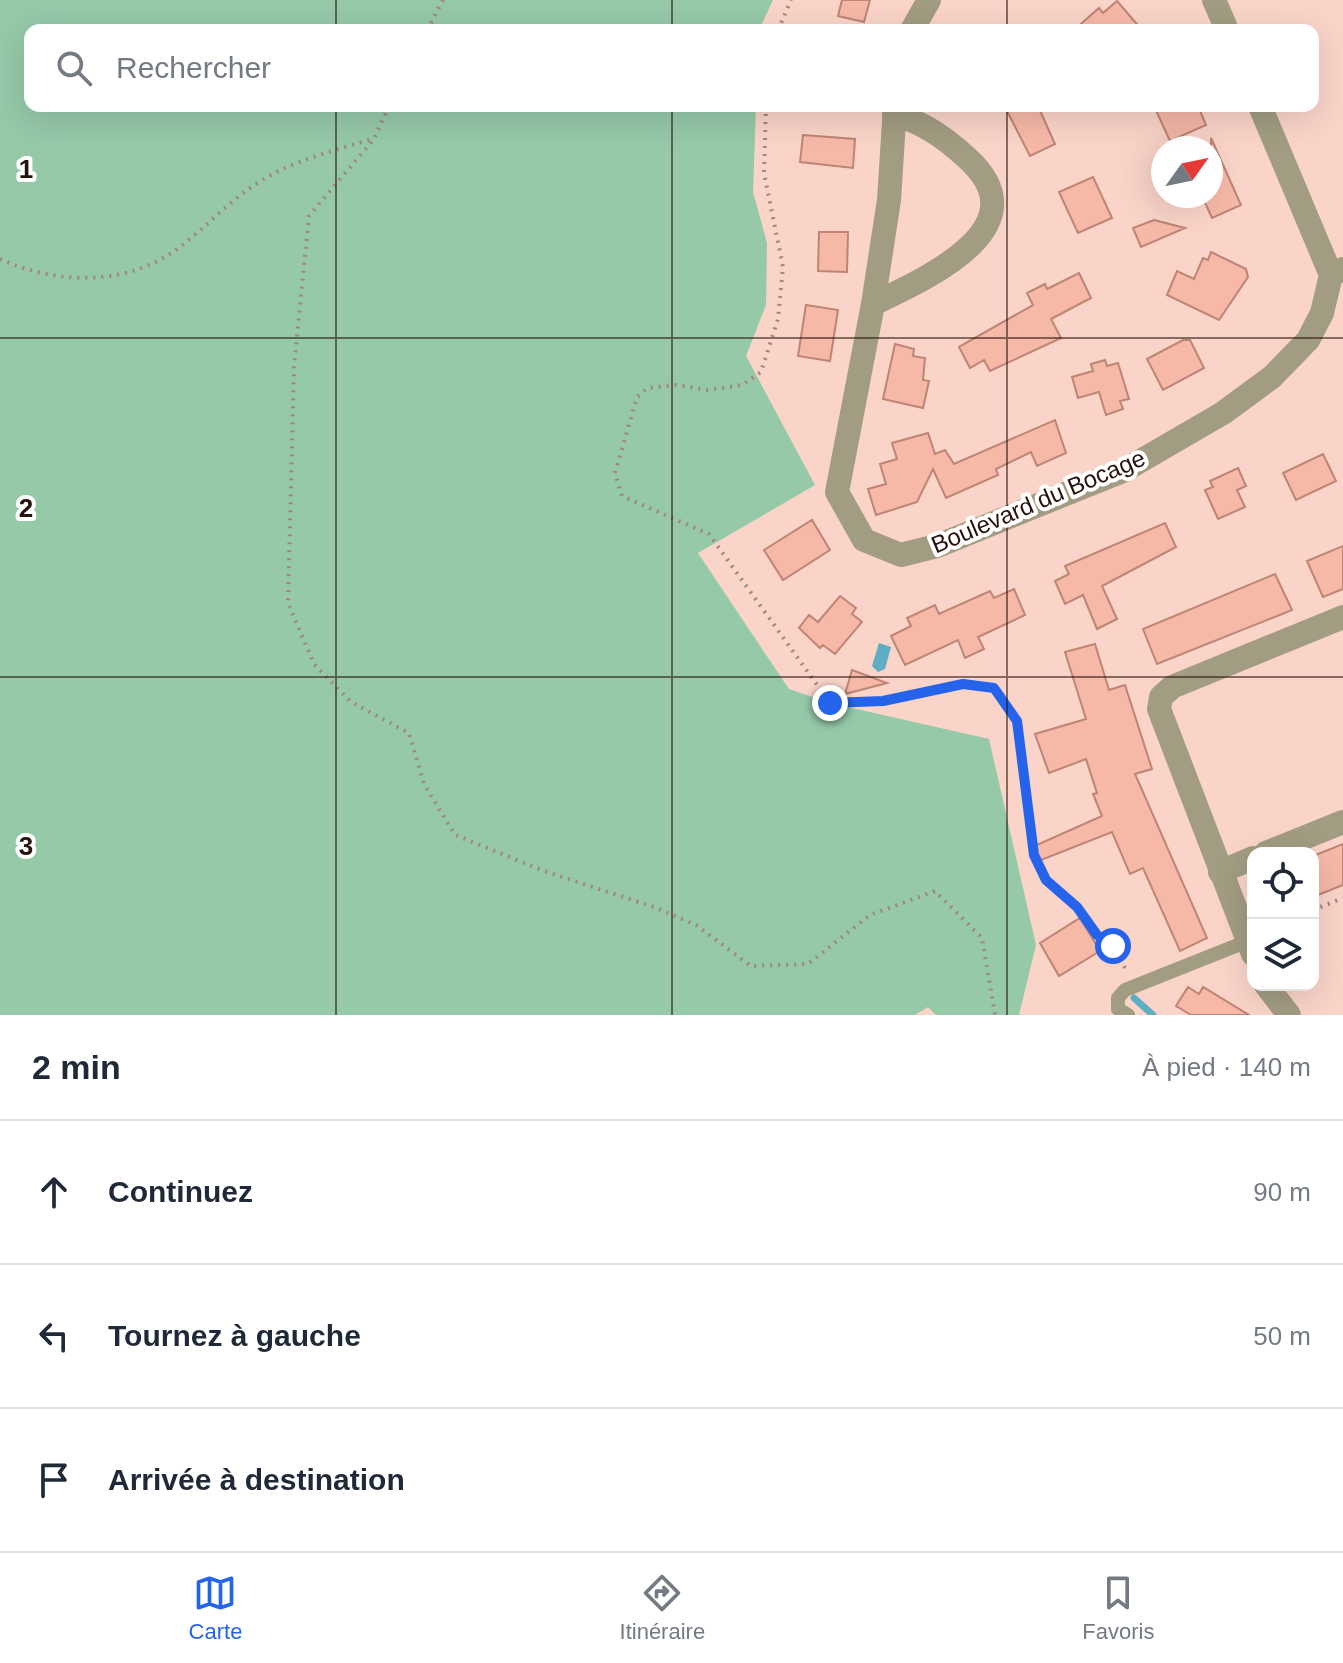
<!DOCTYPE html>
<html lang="fr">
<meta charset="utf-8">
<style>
body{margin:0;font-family:Arial,sans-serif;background:#f2f2f3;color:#1f2937}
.controls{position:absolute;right:24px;bottom:24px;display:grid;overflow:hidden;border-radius:16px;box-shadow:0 8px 32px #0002}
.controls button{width:72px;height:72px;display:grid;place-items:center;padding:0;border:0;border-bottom:2px solid #e0e1e3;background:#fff;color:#1f2937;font:40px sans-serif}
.compass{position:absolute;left:1151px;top:136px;width:72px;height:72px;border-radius:50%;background:#fff;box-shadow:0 8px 32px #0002;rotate:57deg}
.stop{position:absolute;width:24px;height:24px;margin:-18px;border:6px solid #2563eb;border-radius:50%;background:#fff}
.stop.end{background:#2563eb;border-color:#fff;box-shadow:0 2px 8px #0008}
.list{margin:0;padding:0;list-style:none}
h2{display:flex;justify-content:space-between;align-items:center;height:104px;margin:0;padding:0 32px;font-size:34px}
h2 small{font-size:26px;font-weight:400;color:#747a83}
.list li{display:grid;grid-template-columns:52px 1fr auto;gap:24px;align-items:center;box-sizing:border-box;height:144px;padding:0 32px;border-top:2px solid #e0e1e3}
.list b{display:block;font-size:30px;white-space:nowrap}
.list em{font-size:26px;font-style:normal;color:#747a83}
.icon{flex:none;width:44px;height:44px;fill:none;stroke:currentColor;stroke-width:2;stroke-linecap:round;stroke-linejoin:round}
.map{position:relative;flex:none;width:1343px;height:1015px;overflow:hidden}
.search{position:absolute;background:#fff;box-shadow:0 8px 32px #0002;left:24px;right:24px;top:24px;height:88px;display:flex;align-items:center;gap:20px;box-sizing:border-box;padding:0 28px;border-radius:16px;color:#747a83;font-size:30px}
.sheet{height:536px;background:#fff}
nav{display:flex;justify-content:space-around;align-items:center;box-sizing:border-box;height:112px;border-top:2px solid #e0e1e3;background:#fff;font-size:22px;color:#747a83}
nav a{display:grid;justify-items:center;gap:4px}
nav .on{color:#2563eb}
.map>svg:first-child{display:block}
.green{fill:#95c9a8}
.water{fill:#5eaec3}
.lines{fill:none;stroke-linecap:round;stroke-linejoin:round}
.stream{stroke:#5eaec3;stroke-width:7}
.building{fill:#f6b9a8;stroke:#be8474;stroke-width:2}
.path{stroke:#a4857c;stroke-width:4;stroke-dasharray:2 6;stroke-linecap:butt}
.lane{stroke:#a29c82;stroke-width:14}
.street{stroke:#a29c82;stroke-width:24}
.route{stroke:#2563eb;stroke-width:10}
.grid{fill:none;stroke:#27110b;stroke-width:2;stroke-opacity:0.55}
.labels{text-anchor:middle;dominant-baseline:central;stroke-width:8;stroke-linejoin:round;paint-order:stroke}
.street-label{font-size:24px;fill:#27110b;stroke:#fff}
.grid-label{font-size:26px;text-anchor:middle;font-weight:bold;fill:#27110b;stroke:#fff;stroke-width:8;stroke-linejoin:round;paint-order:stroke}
</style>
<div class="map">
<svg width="1343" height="1015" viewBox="0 0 1343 1015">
<rect width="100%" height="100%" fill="#fad4c9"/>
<path class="green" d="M 0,0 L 773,0 L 759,30 L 30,30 L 30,106 L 756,106 L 753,192 L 767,243 L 766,305 L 746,356 L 815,485 L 698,553 L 789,689 L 830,703 L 989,739 L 1036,945 L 1019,1015 L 936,1015 L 928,1007 L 915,1015 L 0,1015 Z"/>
<path class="water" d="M 879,643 L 891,647 L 885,669 L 878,672 L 872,666 Z"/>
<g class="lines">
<path class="stream" d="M 1134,998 L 1153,1015"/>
</g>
<path class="building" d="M 842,0 L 870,0 L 864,22 L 838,16 Z
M 1117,1 L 1142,30 L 1074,30 L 1099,8 L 1103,13 Z
M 1017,106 L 1038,106 L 1055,144 L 1030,156 L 1007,111 Z
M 1154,106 L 1198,106 L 1206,125 L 1170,141 Z
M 803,135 L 855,139 L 853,168 L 800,162 Z
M 1211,138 L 1241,205 L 1212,218 L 1202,196 L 1211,196 Z
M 1093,177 L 1112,218 L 1078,233 L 1059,192 Z
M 1154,220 L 1185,228 L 1141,247 L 1133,228 Z
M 819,232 L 848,232 L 847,272 L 818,271 Z
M 1211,252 L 1246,269 L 1248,277 L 1219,320 L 1167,295 L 1177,271 L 1194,279 L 1203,258 L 1208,260 Z
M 1079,273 L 1091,298 L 1051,319 L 1061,338 L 990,371 L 984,360 L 970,368 L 959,347 L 1033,305 L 1027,293 L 1045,284 L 1047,289 Z
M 806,305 L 838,310 L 830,361 L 798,356 Z
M 1183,340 L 1190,340 L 1204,368 L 1163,390 L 1147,359 Z
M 895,344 L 914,349 L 913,356 L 925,358 L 923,380 L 929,381 L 923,408 L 883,399 Z
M 1105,360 L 1107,366 L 1118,363 L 1129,399 L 1120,401 L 1123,409 L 1106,415 L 1099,392 L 1078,398 L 1072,377 L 1093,371 L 1091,364 Z
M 1055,420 L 1066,453 L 1037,466 L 1031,452 L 996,469 L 998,475 L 946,498 L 933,469 L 917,502 L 876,515 L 868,489 L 886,484 L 880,464 L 897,459 L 892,443 L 928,433 L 935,454 L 945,450 L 954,464 Z
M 1323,454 L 1336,481 L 1296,500 L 1283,473 Z
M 1238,468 L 1246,486 L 1237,490 L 1245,507 L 1218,519 L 1205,490 L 1213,487 L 1210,481 Z
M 812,520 L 830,550 L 783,580 L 764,550 Z
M 1165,523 L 1176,547 L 1102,586 L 1117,619 L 1097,629 L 1083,595 L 1065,604 L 1055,581 L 1069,574 L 1065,566 Z
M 1343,546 L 1343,589 L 1323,597 L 1307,561 Z
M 1275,574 L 1292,610 L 1157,664 L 1143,629 Z
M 1014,589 L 1025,615 L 978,637 L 984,649 L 965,658 L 958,640 L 905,665 L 891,636 L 911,626 L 907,618 L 935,605 L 939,614 L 990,591 L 994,598 Z
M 840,596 L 856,608 L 852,614 L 862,622 L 835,654 L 823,645 L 820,648 L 799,628 L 809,615 L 818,622 Z
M 1095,644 L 1109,690 L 1125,685 L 1152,769 L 1135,774 L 1207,938 L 1180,951 L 1143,868 L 1130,874 L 1112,832 L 1036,862 L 1030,848 L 1102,816 L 1093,794 L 1097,793 L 1086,759 L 1049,773 L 1035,734 L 1086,719 L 1065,652 Z
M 852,670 L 887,683 L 845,694 Z
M 1343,844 L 1343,885 L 1313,897 L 1313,856 Z
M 1080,918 L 1100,951 L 1059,976 L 1040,943 Z
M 1188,987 L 1199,994 L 1203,987 L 1249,1015 L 1191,1015 L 1176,1006 Z"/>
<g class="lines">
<path class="path" d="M 427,30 L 443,0
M 778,30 L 791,0
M 389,106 L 374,139 L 309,216 L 294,367 L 288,603 L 314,664 L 351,702 L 409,733 L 424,784 L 455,835 L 544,871 L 654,907 L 696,925 L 751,966 L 808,964 L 870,915 L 935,891 L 982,938 L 995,1015
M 766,106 L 764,173 L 783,267 L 778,319 L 761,372 L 742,385 L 708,390 L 676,385 L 648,388 L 637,397 L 615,473 L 622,496 L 709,534 L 830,703 L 883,701 L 963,684 L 994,688 L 1017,721 L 1034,855 L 1046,880 L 1077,907 L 1097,935 L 1113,946 L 1126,970
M 0,259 C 60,286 133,287 186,242 C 212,221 233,198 262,180 C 295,160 336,150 372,139
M 1313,910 L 1343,898"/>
<path class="lane" d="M 1128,1015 L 1118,1009 L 1118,998 L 1125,990 L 1248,941"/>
<path class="street" d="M 1214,0 L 1227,30
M 912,30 L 929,0
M 895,106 L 889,200 L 873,304 L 837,492 L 864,540 L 901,555 L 937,546 L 1125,470 L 1223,413 L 1272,377 L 1308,340 L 1322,313 L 1331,275 L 1343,269
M 1260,106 L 1331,275
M 873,304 C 925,279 1044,227 967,158 C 944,137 924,123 894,114
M 1266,853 L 1343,822
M 1220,872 L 1253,858
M 1253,954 L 1159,709 L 1161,697 L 1172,687 L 1343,617
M 1266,985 L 1289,1015"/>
</g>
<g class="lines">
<path class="route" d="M 830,703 L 883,701 L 963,684 L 994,688 L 1017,721 L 1034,855 L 1046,880 L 1077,907 L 1097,935 L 1113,946"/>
</g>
<path class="grid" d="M 336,0 L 336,30M 672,0 L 672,30M 1007,0 L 1007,30M 336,106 L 336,1015M 672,106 L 672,1015M 1007,106 L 1007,1015M 0,338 L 1343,338M 0,677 L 1343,677"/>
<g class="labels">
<g class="street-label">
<text transform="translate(1038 501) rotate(-23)">Boulevard du Bocage</text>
</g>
</g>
<g class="grid-label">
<text x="26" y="178">1</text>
<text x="26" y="517">2</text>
<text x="26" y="855">3</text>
</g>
</svg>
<div class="controls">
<button><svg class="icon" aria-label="locate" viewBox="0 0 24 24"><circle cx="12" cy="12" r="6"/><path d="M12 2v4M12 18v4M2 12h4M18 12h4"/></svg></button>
<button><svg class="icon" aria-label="layers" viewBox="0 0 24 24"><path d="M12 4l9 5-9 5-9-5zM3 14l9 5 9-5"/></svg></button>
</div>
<svg class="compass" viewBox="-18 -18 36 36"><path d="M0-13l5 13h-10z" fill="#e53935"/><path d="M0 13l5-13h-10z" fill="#747a83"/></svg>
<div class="stop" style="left:1113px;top:946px"></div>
<div class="stop end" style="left:830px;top:703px"></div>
<div class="search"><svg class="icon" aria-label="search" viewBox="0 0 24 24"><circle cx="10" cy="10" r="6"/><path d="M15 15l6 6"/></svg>Rechercher</div>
</div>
<section class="sheet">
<h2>2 min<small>À pied · 140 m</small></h2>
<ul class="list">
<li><svg class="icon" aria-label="ahead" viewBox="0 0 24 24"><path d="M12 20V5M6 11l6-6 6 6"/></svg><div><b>Continuez</b></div><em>90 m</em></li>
<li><svg class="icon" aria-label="left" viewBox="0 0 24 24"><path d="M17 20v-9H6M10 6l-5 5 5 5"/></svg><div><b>Tournez à gauche</b></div><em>50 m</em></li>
<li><svg class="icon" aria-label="arrive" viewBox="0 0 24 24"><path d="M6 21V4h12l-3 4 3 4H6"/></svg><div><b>Arrivée à destination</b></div></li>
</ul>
</section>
<nav>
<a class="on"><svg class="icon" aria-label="map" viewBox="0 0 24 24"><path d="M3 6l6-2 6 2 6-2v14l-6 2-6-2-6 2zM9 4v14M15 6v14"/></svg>Carte</a>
<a><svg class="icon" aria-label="directions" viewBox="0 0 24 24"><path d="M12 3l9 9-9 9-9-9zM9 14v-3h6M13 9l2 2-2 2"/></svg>Itinéraire</a>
<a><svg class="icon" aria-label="saved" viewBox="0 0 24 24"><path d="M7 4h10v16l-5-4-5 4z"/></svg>Favoris</a>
</nav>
